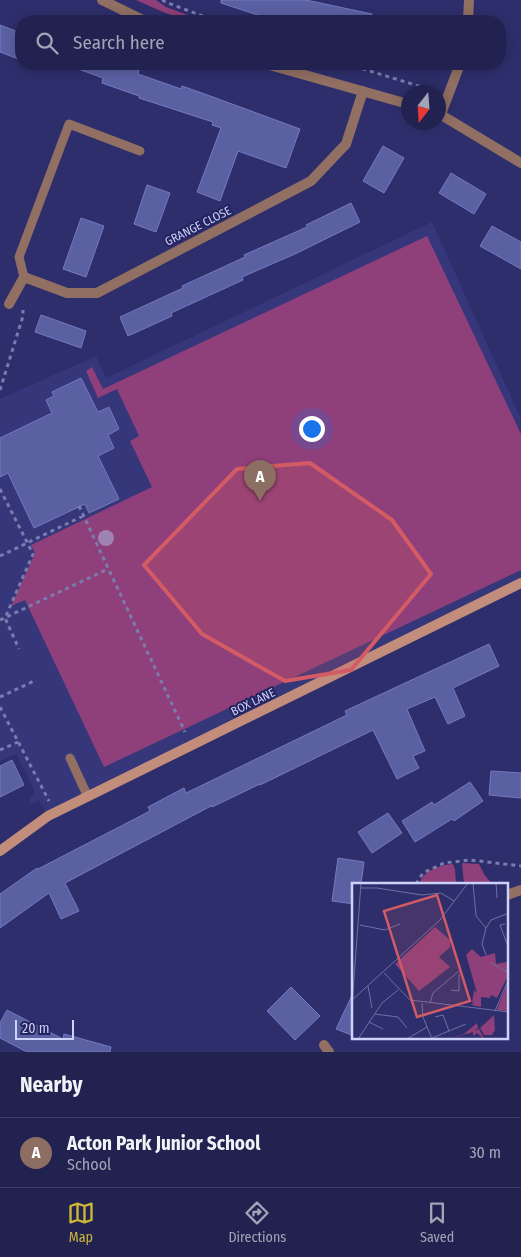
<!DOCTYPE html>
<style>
body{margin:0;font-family:"Fira Sans Condensed",sans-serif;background:#2e2f5b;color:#f1f3f6}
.compass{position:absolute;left:401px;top:85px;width:45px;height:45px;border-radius:50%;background:#222251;box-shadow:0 2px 12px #0003;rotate:197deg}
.scale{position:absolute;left:15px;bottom:12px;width:59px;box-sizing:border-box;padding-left:5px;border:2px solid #cdd2f8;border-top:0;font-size:14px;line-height:18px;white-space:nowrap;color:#cdd2f8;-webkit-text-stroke:4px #252360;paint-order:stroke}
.you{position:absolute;left:311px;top:428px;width:18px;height:18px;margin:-12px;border:4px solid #fff;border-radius:50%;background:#1a73e8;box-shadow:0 0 0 8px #1a73e833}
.badge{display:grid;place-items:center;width:32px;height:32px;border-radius:50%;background:#cfb837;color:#fff;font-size:16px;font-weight:700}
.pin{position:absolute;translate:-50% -41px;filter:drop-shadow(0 1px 2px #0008)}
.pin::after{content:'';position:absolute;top:26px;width:18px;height:15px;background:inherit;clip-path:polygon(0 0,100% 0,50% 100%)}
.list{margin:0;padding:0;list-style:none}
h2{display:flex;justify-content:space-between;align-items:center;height:65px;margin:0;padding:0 20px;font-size:21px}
h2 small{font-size:16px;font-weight:400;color:#a2a4b7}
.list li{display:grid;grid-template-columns:32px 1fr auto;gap:15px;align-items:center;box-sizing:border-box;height:70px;padding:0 20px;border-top:1px solid #3f3f68}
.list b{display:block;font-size:19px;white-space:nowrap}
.list p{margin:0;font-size:16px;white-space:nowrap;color:#a2a4b7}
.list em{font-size:16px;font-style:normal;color:#a2a4b7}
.icon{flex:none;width:28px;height:28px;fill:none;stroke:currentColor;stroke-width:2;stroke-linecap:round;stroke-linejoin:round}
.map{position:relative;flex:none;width:521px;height:1052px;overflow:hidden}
.search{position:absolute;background:#222251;box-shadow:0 2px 12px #0003;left:15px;right:15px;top:15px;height:55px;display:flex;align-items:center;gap:12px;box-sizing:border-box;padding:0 18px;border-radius:20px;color:#a2a4b7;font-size:19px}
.sheet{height:135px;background:#222251}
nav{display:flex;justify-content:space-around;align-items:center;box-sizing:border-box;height:70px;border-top:1px solid #3f3f68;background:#222251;font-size:14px;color:#a2a4b7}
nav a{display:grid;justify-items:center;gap:2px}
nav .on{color:#cfb837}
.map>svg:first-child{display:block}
.built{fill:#36367b}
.green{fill:#8f3f79}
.building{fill:#5b60a3;stroke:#747ac0}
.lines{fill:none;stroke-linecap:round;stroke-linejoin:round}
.path{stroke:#797cae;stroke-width:3;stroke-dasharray:4 4;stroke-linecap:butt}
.lane{stroke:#916f63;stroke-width:9}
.street{stroke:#916f63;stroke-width:10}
.secondary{stroke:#c38d7b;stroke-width:10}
.tree{fill:#9f83b2}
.marked{fill:#d35b66;fill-opacity:0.2;stroke:#d35b66;stroke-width:4;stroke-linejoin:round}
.labels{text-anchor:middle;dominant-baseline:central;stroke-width:4;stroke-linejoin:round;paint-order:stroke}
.street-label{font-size:12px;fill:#cdd2f8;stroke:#252360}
.inset-road{fill:none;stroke:#6e70a4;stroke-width:1}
.view{fill:#d35b66;fill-opacity:0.15;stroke:#d35b66;stroke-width:2.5}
.inset-edge{fill:none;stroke:#cdd2f8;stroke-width:2.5}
</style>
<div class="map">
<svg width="521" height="1052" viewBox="0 0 521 1052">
<rect width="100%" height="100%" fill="#2e2e6c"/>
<path class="built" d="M 432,222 L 521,419 L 521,583 L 48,816 L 39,800 L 29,805 L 30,798 L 35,791 L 16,754 L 0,761 L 0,399 L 96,356 L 106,378 Z"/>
<path class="green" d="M 136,0 L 156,0 L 166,7 L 204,21 L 189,21 L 163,12 Z
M 427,236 L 521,434 L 521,570 L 104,767 L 25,600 L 11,606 L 35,553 L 31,545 L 152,487 L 130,441 L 139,436 L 117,389 L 98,398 L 86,371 L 92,367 L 103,389 Z
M 462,863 L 479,864 L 484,874 L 492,884 L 464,884 Z
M 453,864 L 455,869 L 456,884 L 423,884 L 420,881 C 426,870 440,865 453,864 Z"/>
<path class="building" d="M 221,0 L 306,0 L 372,14 L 371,21 L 276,21 L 221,3 Z
M 0,25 L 21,33 L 21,60 L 0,52 Z
M 70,64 L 123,64 L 139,70 L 138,74 L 181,89 L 182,86 L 213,97 L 300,129 L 286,168 L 238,151 L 220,201 L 197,192 L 221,128 L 212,125 L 213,122 L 139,98 L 139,96 L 102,83 L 103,78 L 70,66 Z
M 383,146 L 404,158 L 384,193 L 363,181 Z
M 451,173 L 486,194 L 474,214 L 439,193 Z
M 147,185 L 170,193 L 156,232 L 134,224 Z
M 351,203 L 360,222 L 295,254 L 242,277 L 243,280 L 171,313 L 172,316 L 128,336 L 120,317 L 183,288 L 182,286 L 245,257 L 244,255 L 307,227 L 306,225 Z
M 81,218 L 104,226 L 86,277 L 63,269 Z
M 492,226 L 521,242 L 521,269 L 480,246 Z
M 41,315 L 86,331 L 81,348 L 35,332 Z
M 81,378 L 98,412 L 109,407 L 119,429 L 108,435 L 114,448 L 98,456 L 119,499 L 89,513 L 85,504 L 34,528 L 8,473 L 0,477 L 0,438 L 52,413 L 46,400 L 54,396 L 52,392 Z
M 489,644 L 499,666 L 453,688 L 465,716 L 448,724 L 435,697 L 407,709 L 425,751 L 413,756 L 419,768 L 397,779 L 373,730 L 260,785 L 260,784 L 212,807 L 211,806 L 65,883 L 79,911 L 61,919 L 49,893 L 0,928 L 0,894 L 37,868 L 38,869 L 150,811 L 148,807 L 184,788 L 186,793 L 347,715 L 345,711 Z
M 12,760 L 24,785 L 0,797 L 0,766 Z
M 491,771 L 521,773 L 521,798 L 489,795 Z
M 470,782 L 483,801 L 454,821 L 452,819 L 415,842 L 402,821 L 432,802 L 434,805 Z
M 388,813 L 402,833 L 372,853 L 358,832 Z
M 338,858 L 364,862 L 361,884 L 354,884 L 354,904 L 332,901 Z
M 291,987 L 320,1016 L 295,1040 L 267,1011 Z
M 354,991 L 354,1036 L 336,1029 Z
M 7,1010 L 63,1039 L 64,1034 L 111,1047 L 110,1052 L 27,1052 L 0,1038 L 0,1023 Z"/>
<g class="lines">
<path class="path" d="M 162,0 L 168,3 L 216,21
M 347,64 L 435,91
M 0,390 L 23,316 L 23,310
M 0,489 L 33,554 L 5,618 L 19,649
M 79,506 L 185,732
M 0,556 L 83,516
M 0,620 L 108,569
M 0,697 L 34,681
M 0,707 L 49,801
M 0,750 L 18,742
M 416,884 L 423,873 L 444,863 L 470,860 L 521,866"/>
<path class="lane" d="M 24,277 L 19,257 L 69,124 L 140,151
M 70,758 L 88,797"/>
<path class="street" d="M 102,0 L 145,21
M 468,21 L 469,0
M 266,64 L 408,104
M 438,113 L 521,163
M 441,114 L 460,64
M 9,304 L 24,277 L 67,293 L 97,293 L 311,181 L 346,144 L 363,91
M 507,895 L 521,890
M 324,1045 L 329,1052"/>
<path class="secondary" d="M 0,851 L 48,816 L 521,583"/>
</g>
<circle class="tree" cx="106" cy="538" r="8"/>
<path class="marked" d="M 310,463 L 392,520 L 431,574 L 351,670 L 285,681 L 202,634 L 144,565 L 237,469 Z"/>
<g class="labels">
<g class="street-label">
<text transform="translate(198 226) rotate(-27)">GRANGE CLOSE</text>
<text transform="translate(253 702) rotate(-26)">BOX LANE</text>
</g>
</g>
<g transform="translate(352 883)">
<rect width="156" height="156" fill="#2e2e6c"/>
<path d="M 83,44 L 98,57 L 98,64 L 87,74 L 98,84 L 67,108 L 43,81 ZM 120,66 L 129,74 L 143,70 L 144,81 L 155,79 L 156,82 L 156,93 L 145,115 L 139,112 L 138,115 L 129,114 L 129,124 L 119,122 L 122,120 L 120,120 L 122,107 L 125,110 L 114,72 ZM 155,101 L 156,128 L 146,127 L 145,126 ZM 142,132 L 143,147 L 140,152 L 132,152 L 128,145 ZM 125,140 L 126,145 L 122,148 L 127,146 L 132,156 L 125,150 L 121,153 L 121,149 L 97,156 L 112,151 Z" fill="#8f3f79"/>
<path class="inset-road" d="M 121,0 L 124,33 L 134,45 L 130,61 L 134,72M 144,0 L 145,15M 9,5 L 25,5 L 70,12 L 89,10 L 102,18M 153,41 L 148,42 L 157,66M 8,42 L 33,47 L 48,41M 134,45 L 139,37 L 157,30M 139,80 L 157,90M 32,90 L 58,117 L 157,129M 16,103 L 20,125M 99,107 L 107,108 L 107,91M 0,117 L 88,37 L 116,0M 70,120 L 71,134 L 80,156M 78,120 L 81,110 L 107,88M 0,122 L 9,0M 143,128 L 157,95M 23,131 L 46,134 L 55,145M 83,134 L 91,132 L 97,148M 17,139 L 31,146M 80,155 L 114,141M 6,156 L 30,120 L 46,107M 55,156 L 75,144"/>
<path class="view" d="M 85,12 L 118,118 L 65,134 L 32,28 Z"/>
<rect width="156" height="156" class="inset-edge"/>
</g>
</svg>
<svg class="compass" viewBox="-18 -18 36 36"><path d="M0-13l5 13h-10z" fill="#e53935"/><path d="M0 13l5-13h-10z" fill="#a2a4b7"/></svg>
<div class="scale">20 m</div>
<div class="you"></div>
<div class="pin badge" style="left:260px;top:501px;background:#8d6e63">A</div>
<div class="search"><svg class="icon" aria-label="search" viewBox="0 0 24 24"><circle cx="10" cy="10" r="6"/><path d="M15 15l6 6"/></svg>Search here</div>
</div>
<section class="sheet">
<h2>Nearby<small></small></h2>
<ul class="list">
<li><span class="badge" style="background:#8d6e63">A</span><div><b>Acton Park Junior School</b><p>School</p></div><em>30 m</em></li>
</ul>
</section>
<nav>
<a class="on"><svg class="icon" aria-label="map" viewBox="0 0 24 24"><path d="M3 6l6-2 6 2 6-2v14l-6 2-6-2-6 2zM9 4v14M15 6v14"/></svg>Map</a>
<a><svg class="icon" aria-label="directions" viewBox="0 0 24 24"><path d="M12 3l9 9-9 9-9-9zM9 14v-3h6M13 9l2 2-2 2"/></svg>Directions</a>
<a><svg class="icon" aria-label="saved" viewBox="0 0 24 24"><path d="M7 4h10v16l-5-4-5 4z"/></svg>Saved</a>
</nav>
